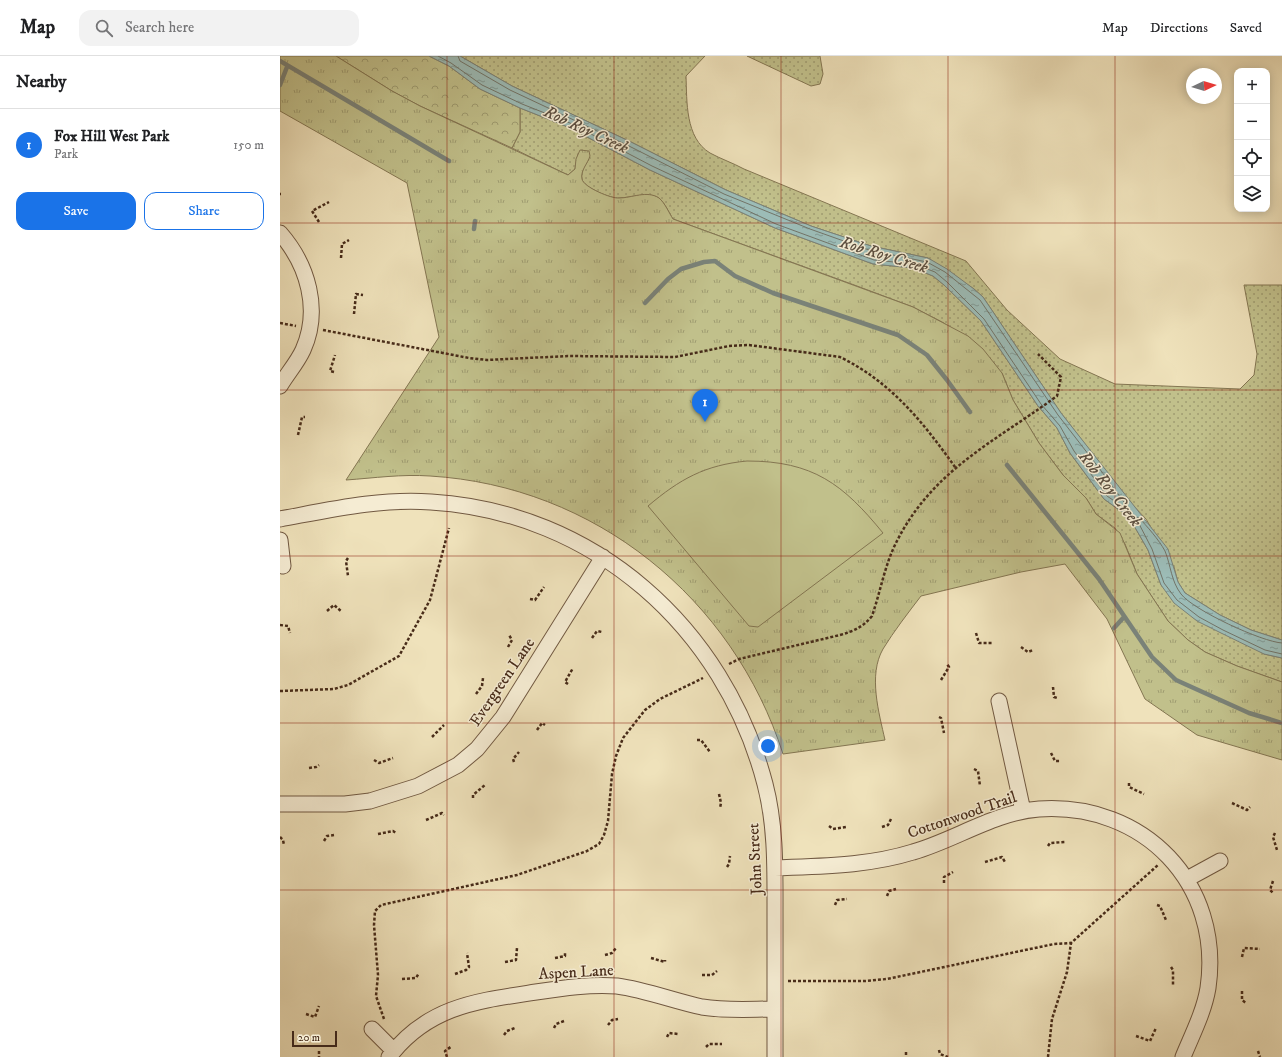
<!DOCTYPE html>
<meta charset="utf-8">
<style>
body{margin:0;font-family:"IM FELL DW Pica",serif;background:#f2f2f2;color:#202124}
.controls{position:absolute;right:12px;top:12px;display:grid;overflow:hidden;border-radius:8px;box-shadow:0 2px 10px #0003}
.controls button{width:36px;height:36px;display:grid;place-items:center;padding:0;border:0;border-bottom:1px solid #e0e0e0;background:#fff;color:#202124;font:20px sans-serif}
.compass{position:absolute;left:906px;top:12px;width:36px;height:36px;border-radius:50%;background:#fff;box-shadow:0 2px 10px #0003;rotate:86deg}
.scale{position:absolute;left:12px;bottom:10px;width:45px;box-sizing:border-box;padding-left:4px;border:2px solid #472b19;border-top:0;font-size:11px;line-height:14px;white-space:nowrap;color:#472b19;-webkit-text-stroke:3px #f5ecd3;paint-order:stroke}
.you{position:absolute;left:488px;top:690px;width:14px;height:14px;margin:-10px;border:3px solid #fff;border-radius:50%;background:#1a73e8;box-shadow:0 0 0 6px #1a73e833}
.badge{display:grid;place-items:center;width:26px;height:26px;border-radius:50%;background:#1a73e8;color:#fff;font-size:13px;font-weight:700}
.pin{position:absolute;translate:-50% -33px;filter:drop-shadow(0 1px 2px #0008)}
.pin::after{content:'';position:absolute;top:21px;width:14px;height:12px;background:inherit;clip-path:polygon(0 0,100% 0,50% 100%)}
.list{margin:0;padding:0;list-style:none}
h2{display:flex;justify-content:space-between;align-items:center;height:52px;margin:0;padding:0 16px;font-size:17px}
h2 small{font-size:13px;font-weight:400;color:#757577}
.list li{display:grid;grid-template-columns:26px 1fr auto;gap:12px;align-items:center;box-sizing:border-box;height:72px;padding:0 16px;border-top:1px solid #e0e0e0}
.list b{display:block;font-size:15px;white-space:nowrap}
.list p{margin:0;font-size:13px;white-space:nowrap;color:#757577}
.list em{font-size:13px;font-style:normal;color:#757577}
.actions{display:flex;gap:8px;padding:12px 16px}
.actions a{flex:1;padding:9px 0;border:1px solid #1a73e8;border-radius:12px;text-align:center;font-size:14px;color:#1a73e8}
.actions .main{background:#1a73e8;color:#fff}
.icon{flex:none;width:22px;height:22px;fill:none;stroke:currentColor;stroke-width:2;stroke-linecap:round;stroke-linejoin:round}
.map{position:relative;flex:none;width:1002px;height:1001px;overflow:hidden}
header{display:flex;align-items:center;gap:24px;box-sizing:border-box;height:56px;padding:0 20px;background:#fff;border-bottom:1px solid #e0e0e0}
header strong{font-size:19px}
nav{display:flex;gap:22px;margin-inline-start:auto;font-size:14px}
.search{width:280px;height:36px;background:#f2f2f2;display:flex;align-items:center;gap:10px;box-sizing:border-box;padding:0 14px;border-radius:12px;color:#757577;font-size:15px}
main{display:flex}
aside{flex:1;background:#fff}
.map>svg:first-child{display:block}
.grass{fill:url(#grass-dots);stroke:#847652}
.forest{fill:url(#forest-crowns);stroke:#847652}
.park{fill:url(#park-tufts);stroke:#847652}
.garden{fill:#c1c08b;stroke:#847652}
.water{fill:url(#water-ripples);stroke:#7a8278}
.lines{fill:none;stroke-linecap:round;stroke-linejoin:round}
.shore{stroke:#727468;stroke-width:1}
.stream{stroke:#7a8278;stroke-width:4.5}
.minor-casing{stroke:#715942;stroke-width:17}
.path{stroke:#472b19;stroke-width:2.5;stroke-dasharray:3 2;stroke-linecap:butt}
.minor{stroke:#f5ecd3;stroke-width:15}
.grid{fill:none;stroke:#8f2418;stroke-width:1;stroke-opacity:0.55}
.labels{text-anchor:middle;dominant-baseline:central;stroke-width:3;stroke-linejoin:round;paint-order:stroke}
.street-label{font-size:16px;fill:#472b19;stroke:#f5ecd3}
.water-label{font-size:17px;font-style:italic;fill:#5c4f40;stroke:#f5ecd3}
</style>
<header>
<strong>Map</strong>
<div class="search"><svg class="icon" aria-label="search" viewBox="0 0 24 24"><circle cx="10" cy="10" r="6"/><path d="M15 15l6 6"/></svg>Search here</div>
<nav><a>Map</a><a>Directions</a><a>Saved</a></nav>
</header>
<main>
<aside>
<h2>Nearby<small></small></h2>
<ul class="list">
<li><span class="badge">1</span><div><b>Fox Hill West Park</b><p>Park</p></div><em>150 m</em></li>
</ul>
<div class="actions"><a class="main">Save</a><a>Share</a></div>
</aside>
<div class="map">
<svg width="1002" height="1001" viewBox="0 0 1002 1001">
<defs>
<pattern id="grass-dots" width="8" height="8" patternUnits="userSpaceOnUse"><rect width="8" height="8" fill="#c1c08b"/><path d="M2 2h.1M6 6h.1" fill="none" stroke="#9f9c71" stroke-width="1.8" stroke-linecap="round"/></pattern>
<pattern id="forest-crowns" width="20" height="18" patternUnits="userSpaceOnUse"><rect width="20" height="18" fill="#c1c08b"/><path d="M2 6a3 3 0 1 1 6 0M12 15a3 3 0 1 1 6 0" fill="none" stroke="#9f9c71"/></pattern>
<pattern id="park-tufts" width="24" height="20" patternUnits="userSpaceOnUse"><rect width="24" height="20" fill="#c1c08b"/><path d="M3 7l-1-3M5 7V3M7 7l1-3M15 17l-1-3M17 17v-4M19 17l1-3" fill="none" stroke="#9f9c71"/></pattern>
<pattern id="water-ripples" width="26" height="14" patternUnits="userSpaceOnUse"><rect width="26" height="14" fill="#9cbcb7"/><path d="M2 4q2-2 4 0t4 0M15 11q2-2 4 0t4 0" fill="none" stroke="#819994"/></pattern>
</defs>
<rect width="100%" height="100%" fill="#efe2bb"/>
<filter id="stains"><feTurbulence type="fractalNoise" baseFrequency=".005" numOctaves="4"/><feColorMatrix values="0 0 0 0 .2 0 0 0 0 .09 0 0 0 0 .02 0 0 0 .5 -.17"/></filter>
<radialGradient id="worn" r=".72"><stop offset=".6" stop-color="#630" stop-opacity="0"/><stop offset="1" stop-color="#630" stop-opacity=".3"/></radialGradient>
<path class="grass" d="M 180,0 L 425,0 L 406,20 C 407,45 405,82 430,97 C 441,103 453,107 464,113 L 686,205 L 727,254 L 780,303 L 835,328 L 960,333 L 974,319 L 977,298 L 964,229 L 1002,229 L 1002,584 L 971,574 L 940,559 L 905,537 L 898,526 L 894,511 L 866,463 L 849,445 L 781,357 L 703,241 L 694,233 L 648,202 L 591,190 L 531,170 L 446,134 L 351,86 L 232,30 Z
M 467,0 L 540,0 L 543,18 L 540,28 L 531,30 Z
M 240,52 L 288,71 L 370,114 L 495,172 L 593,208 L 633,212 L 653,220 L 664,229 L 701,265 L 758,350 L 777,372 L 790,397 L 824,443 L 849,461 L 868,494 L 881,529 L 984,598 L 1002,602 L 1002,626 L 957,610 L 925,596 L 908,584 L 888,565 L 857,518 L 845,488 L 835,472 L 816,458 L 806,442 L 783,419 L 759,387 L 733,344 L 722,317 L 664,267 L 633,251 L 577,230 L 393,163 C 389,157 385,147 379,142 C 368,135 351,142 339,142 C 331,143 303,131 302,123 C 300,116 306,108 309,103 L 298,98 L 295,113 L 288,119 L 232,92 L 240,76 Z"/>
<path class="forest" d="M 56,0 L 149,0 L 169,10 L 200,33 L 240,52 L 240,76 L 232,92 L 140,50 L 112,35 Z"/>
<path class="park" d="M 0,0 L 56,0 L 112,35 L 140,50 L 288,119 L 295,113 L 296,103 L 300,94 L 309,95 L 310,100 C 308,107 300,115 302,123 C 303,131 332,143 339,142 C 352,142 367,134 379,142 C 385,147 389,157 393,163 L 633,251 L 688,280 L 703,293 L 722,317 L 733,344 L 759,387 L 783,419 L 806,442 L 816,458 L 840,477 L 857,518 L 888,565 L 908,584 L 925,596 L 957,610 L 1002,626 L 1002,704 L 917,679 L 865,643 L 827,563 L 785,508 L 741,516 L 641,540 C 628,557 614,575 603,593 C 588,619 599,657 605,684 L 503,698 C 453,542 315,430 150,420 C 122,418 94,422 66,424 L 159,281 L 127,127 L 0,55 Z"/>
<path class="garden" d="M 467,405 C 533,405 563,428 603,477 L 478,571 L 469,570 L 368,450 C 400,423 425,409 467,405 Z"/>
<path class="water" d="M 149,0 L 180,0 L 232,30 L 351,86 L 446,134 L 531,170 L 591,190 L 648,202 L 667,213 L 694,233 L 703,241 L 781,357 L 888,493 L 898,526 L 905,537 L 940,559 L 971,574 L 1002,584 L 1002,602 L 984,598 L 941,577 L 917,565 L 894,547 L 881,529 L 868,494 L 849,461 L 824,443 L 790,397 L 777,372 L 758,350 L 701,265 L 664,229 L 653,220 L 633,212 L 593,208 L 495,172 L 370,114 L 288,71 L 240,52 L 200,33 L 169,10 Z"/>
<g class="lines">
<path class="shore" d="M 158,0 L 171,7 L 202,29 L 242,48 L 290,67 L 372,110 L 496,168 L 594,204 L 634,208 L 655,216 L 667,226 L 704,263 L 761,348 L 780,370 L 794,395 L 827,440 L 846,453 L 849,453 L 819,412 L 778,359 L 700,244 L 665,216 L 647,206 L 589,194 L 530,173 L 444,138 L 349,90 L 230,34 L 180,5 L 178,0
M 1002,587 C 982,586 913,554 901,538 C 891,525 891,510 885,495 C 879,484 867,470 858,461 L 856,462 L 872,493 L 884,527 L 897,544 L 919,561 L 943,574 L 985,594 L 1002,598"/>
<path class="stream" d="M 0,5 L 169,105
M 0,29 L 7,11
M 194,173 L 195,165
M 365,247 L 388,223 L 401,213 L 424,206 L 435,205 L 455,220 L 493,237 L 618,279 L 647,299 L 667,324 L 690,356
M 727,409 L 819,523 L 872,601 L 896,624 L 969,657 L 1002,667
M 834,572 L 844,561"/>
<defs>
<path id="minor" d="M 0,177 C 28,209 41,254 23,294 C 17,307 7,318 0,330
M 0,463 C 49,454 101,442 151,446 C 314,456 444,571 485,728 C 496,770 495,814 495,857 C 495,905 495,953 495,1001
M 0,484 L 3,510
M 719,645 L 743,755
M 0,748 L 65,748 L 90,745 L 138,730 L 178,709 L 197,693 L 223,661 L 323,501
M 495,812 C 542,810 588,810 633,796 C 675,784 715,756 759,753 C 864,746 943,828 928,932 C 924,956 912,979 903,1001
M 907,823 L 940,805
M 92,973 L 114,995
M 109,1001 C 148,950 197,945 256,936 C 283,932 310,928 337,930 C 366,934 394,945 422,951 C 446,955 471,953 495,953"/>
</defs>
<use href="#minor" class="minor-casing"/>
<path class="path" d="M 0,138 L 1,138
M 39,166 L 32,155 L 49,146
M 61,202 L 62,188 L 69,184
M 74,258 L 76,238 L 83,239
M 0,267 L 16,270
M 43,274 L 189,302 L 207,304 L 288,300 L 395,301 L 449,290 L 469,289 L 560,301 C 611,326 643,366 675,411
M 54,316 L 50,315 L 55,299
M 18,379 L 22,361 L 25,361
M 68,502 L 66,505 L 68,520
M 250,543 L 255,544 L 264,531
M 47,555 L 54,549 L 62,556
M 0,569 L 8,570 L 10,577
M 696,577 L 699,587 L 712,587
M 312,582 L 317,575 L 322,576
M 228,591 L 232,584 L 229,579
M 741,591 L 748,596 L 753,594
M 449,608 L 459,603 L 560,579 C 574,575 583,571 592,560 C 600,537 604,513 614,491 C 650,415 713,387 777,340 L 781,321 L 758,298
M 661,624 L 669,611 L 667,608
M 288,628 L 285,626 L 293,612
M 773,631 L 774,641 L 777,642
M 0,635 L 54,633 L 68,629 L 119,600 L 150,544 L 169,472
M 196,638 L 202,630 L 203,622
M 659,661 L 661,662 L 664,677
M 257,674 L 262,667 L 265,669
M 152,681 L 164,669
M 417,684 L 421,684 L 430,696
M 771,697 L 775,705 L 781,705
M 94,704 L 99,707 L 113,702
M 234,706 L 233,703 L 239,696
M 29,712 L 36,711 L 39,709
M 694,713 L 698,715 L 700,730
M 849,727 L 849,731 L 864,738
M 439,738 L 441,747 L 440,752
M 193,742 L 193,739 L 205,729
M 952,747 L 967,754 L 970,751
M 146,764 L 162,757 L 164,759
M 549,770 L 553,773 L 566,771
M 602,771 L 608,769 L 611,763
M 995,777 L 993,781 L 997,794
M 98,778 L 113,775 L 116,777
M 0,781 L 3,784 L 4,789
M 44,785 L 47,780 L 54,779
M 768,790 L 770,787 L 785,786
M 705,806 L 722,801 L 725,806
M 447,811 L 449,808 L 450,800
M 993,825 L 990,834 L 993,837
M 664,827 L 664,821 L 673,816
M 607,840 L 609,835 L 616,833
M 555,849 L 557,844 L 567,843
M 877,849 L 880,850 L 886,864
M 325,899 L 332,897 L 336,892
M 962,901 L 964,892 L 980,893
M 275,902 L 285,900 L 285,896
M 371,902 L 385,906 L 385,904
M 225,906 L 236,904 L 237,892
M 891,911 L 893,914 L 893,929
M 175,918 L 186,914 L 189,911 L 187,897
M 422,919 L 432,919 L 437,915
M 122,923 L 136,922 L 139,917
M 508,925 L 585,925 L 607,923 L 774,888 L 791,887 L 878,809
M 962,935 L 962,944 L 966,947
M 26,958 L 35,961 L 39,950
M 104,963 L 96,940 L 98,919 L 94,869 L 95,855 L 101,849 L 237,819 L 307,795 L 319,788 L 324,779 L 328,765 L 332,718 L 336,700 L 343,682 L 365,654 L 380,643 L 423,622
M 328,969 L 332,964 L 338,963
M 274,972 L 276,968 L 284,965
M 224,979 L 227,975 L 235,972
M 856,980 L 870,985 L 876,972
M 387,981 L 389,977 L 398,978
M 426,991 L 429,988 L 442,988
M 659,994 L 660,998 L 668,1001
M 39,995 L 39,1001
M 978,995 L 980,1001
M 626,996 L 626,1001
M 167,1001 L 165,995 L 172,990
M 768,1001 L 772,963 L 787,916 L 791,887"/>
<use href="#minor" class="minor"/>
</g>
<path class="grid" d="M 167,0 L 167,1001M 334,0 L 334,1001M 501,0 L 501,1001M 668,0 L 668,1001M 835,0 L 835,1001M 0,167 L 1002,167M 0,334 L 1002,334M 0,500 L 1002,500M 0,667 L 1002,667M 0,834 L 1002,834"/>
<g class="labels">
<g class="street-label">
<text transform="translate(222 626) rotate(-56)">Evergreen Lane</text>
<text transform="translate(682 759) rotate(-19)">Cottonwood Trail</text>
<text transform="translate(475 803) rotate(-93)">John Street</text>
<text transform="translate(296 916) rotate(-3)">Aspen Lane</text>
</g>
<g class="water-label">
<text transform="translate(306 74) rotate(25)">Rob Roy Creek</text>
<text transform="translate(604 199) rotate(17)">Rob Roy Creek</text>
<text transform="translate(830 433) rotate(52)">Rob Roy Creek</text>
</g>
</g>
<rect width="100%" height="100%" filter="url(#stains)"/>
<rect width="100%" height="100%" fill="url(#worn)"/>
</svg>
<div class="controls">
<button>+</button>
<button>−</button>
<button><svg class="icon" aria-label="locate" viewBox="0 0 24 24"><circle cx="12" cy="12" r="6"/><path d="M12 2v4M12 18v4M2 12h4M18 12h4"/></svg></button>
<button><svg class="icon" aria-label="layers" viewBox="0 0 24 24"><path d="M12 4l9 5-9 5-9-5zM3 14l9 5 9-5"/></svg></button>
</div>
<svg class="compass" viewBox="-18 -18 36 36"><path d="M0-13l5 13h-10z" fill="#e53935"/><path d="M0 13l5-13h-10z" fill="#757577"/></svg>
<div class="scale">20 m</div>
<div class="you"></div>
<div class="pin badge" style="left:425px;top:366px">1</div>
</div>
</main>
